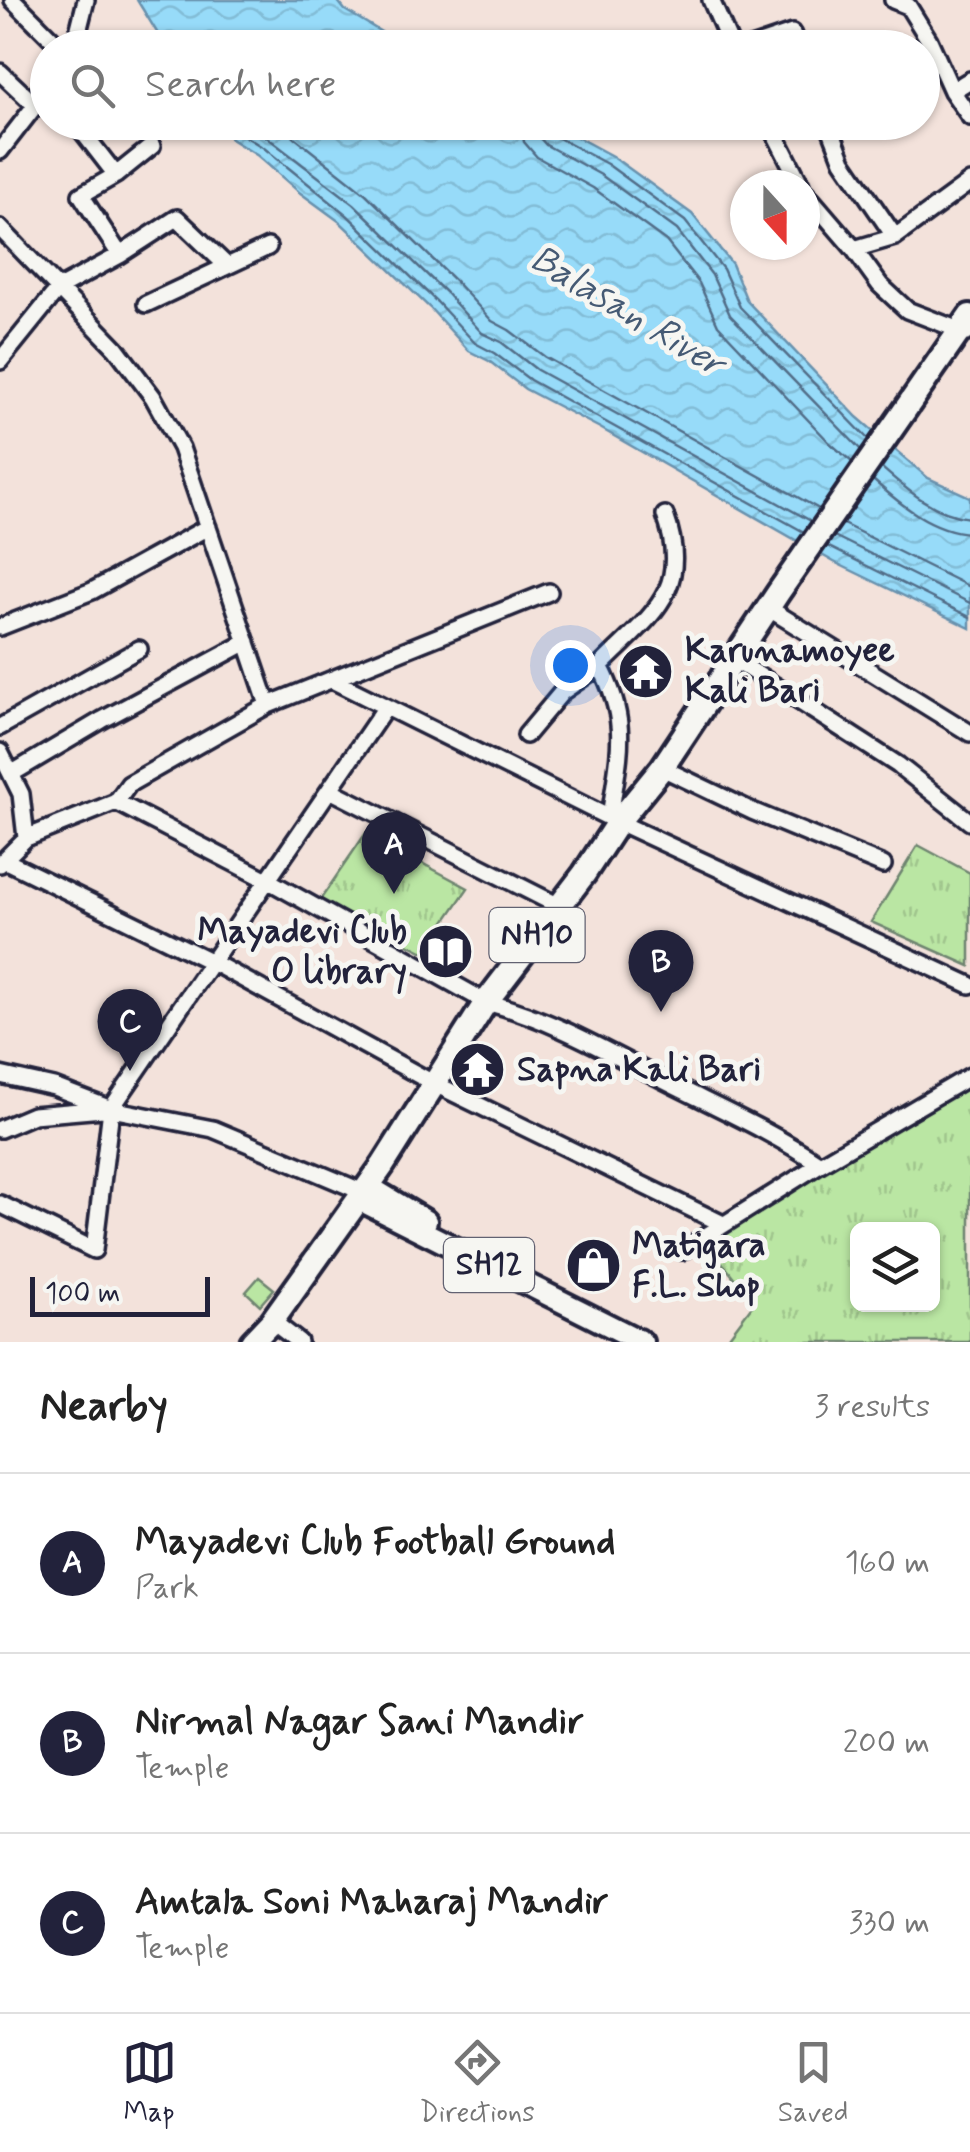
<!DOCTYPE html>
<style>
body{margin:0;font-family:Mynerve,sans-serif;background:#f2f2f2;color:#222}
.controls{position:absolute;right:30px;bottom:30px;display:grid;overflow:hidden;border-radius:15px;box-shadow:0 2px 8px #0004}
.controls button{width:90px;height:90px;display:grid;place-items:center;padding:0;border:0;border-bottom:2px solid #e0e0e0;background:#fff;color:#222;font:50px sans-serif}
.compass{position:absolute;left:730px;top:170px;width:90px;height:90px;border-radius:50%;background:#fff;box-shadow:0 2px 8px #0004;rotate:159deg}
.scale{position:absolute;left:30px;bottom:25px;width:180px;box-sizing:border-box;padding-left:10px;border:5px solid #22223b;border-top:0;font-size:28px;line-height:35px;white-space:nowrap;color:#22223b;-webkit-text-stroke:8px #f6f6f2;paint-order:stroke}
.you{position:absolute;left:570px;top:665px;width:35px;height:35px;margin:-25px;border:8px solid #fff;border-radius:50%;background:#1a73e8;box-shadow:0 0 0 15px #1a73e833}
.badge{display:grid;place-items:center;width:65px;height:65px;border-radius:50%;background:#22223b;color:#fff;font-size:32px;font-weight:700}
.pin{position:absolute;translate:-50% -82px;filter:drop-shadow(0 2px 5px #0008)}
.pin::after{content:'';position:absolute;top:52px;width:35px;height:30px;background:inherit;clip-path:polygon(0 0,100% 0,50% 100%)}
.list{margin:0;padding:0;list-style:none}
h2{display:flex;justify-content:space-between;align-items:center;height:130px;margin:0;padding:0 40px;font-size:42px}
h2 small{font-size:32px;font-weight:400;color:#767676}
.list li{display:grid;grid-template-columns:65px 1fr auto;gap:30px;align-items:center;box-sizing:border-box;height:180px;padding:0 40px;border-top:2px solid #e0e0e0}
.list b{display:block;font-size:38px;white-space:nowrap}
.list p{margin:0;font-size:32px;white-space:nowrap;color:#767676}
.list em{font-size:32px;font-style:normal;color:#767676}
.icon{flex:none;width:55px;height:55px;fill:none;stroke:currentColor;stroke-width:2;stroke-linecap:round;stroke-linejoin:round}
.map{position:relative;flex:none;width:970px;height:1342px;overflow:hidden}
.search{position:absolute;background:#fff;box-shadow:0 2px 8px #0004;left:30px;right:30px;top:30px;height:110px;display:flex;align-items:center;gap:25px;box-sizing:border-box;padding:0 35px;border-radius:55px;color:#767676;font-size:38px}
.sheet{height:670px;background:#fff}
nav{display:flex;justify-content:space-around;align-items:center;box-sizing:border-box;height:140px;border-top:2px solid #e0e0e0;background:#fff;font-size:28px;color:#767676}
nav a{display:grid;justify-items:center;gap:5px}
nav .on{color:#22223b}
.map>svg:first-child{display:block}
.green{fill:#bae6a3;stroke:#6e846f;stroke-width:2.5}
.park{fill:url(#park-tufts);stroke:#6e846f;stroke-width:2.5;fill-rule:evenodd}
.water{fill:url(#water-waves);stroke:#6891ad;stroke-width:2.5}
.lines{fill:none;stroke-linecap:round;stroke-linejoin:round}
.shore{stroke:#516c87;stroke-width:2.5}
.minor-casing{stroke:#22223b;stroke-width:22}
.major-casing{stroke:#22223b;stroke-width:28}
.highway-casing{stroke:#22223b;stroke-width:30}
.minor{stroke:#f6f6f2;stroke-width:15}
.major{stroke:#f6f6f2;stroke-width:20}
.highway{stroke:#f6f6f2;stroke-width:22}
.labels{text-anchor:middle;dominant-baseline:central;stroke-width:10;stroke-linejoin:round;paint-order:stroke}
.shield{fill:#f6f6f2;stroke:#626272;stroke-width:2.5}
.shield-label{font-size:32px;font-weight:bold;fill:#22223b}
.poi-label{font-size:35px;font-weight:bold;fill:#22223b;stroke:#f6f6f2;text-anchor:start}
.water-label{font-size:38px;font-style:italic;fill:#455a74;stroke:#f6f6f2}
</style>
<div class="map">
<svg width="970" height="1342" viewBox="0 0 970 1342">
<defs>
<pattern id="park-tufts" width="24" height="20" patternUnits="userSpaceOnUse" patternTransform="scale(2.5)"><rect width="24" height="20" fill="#bae6a3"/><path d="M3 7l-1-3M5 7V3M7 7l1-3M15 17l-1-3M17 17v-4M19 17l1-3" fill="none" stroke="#a0c58d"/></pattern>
<pattern id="water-waves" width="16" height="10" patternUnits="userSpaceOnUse" patternTransform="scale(2.5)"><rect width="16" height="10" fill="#97dbf9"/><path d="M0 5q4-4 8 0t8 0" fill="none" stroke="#82bcd6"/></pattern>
</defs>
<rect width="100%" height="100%" fill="#f3e2db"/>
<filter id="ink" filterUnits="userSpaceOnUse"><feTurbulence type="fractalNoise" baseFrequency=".01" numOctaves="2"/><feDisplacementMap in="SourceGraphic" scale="20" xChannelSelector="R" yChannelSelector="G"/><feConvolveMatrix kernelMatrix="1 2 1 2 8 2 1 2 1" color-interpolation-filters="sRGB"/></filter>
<g filter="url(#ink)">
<path class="green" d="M 259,1277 L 274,1289 L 260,1305 L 246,1292 Z"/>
<path class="park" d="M 366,833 L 468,888 L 424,952 L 320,900 Z
M 918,845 L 970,873 L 970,966 L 871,922 Z
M 970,1081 L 970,1342 L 732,1342 L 727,1339 L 754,1303 L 710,1247 L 724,1229 ZM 858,1230 L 932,1230 L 932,1304 L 858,1304 Z"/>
<path class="water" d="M 137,0 L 337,0 L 345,10 L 406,47 L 166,47 Z
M 220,123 L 551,123 L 612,156 L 692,214 L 732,264 L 747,301 L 857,417 L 928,478 L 970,497 L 970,628 L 834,562 L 600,428 L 525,389 L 489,361 L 469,351 L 430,308 L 340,222 L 299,192 L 258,156 L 231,139 Z"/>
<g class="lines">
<path class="shore" d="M 232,122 L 238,132 L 264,148 L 347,215 L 437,302 L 475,343 L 494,353 L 530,380 L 804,532
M 247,122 L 354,204 L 446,293 L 482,333 L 501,342 L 537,370 L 811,521
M 275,122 L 366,194 L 457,283 L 492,321 L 509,330 L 545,357 L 819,509
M 521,122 L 524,142 L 537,157 L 593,188 L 666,241 L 699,283 L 718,325 L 830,443 L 852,462
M 536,122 L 538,136 L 546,145 L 601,175 L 677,230 L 712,275 L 730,315 L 861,450
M 548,122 L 553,135 L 607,164 L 685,221 L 723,269 L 740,307 L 868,439
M 882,468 C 906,489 935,515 970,518
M 873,480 C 900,504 932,531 970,533
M 843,524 L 970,587
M 834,536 L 970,603
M 827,546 L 970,617"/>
<defs>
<path id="minor" d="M 13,0 L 61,48
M 711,0 L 732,48
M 893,0 L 908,6 L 929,40 L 952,91 L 970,117
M 74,48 L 86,0
M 748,48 L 792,33 L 798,48
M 0,72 L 35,105
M 952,91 L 970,80
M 75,122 L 116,175
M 769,122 L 801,185
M 828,122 L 843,161 L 895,237
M 0,151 L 48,89
M 805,192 L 854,249 L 880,285 L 907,310 L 967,333
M 0,228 L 116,348 L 153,397 L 181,448 L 268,705
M 854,249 L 895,237 L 970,182
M 120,255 L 81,195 L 116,175 L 152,146
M 146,304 L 268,247
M 0,361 L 59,288 L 120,255 L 177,218 L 226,265
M 768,608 L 970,733
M 0,627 L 92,591 L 208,527
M 735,660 L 898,765 L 970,822
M 334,681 L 618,822 L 970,985
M 0,727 L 139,649
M 526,735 L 562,692 L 600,666
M 0,752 L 21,794 L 26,838
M 662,768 L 752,811 L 883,865
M 11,774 L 102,720 L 247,642
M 330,790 L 559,906
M 116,802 L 269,881 L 486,1002 C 549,1018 606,1051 663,1080 C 716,1107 771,1131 820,1164
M 610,818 C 618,756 631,724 600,666 C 649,616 693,592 665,515
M 4,860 L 214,963 L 433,1083 L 723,1224
M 0,864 L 26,838 L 116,802 L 129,784 L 268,705 L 549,592
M 0,1075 L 54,1087 L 111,1109 L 213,1129 L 363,1192
M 0,1129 L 33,1115 L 103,1109
M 0,1204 L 94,1250 L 111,1109 L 386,707
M 682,1251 L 820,1164 L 970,1076
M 272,1321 L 299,1342"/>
<path id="major" d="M 368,1186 L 426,1221
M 358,1199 L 642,1342"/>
<path id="highway" d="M 252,1342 L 272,1321 L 383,1165 L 486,1002 L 584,874 L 618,822 L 662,768 L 778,593 L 970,316"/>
</defs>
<use href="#minor" class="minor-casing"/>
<use href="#major" class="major-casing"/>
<use href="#highway" class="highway-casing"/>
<use href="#minor" class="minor"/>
<use href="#major" class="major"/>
<use href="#highway" class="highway"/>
</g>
</g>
<defs>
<symbol id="temple-disc" viewBox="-11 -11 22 22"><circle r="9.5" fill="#22223b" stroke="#f6f6f2"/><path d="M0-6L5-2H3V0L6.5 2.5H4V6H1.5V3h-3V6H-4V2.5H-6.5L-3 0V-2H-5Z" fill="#fff"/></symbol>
<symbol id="library-disc" viewBox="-11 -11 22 22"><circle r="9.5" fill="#22223b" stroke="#f6f6f2"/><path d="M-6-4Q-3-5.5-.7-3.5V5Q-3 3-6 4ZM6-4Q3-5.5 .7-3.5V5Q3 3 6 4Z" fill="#fff"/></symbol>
<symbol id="shop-disc" viewBox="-11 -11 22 22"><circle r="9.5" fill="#22223b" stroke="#f6f6f2"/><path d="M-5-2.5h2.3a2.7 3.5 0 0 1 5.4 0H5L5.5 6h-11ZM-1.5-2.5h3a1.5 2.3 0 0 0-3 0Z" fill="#fff"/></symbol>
</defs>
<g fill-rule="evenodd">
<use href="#temple-disc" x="614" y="640" width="63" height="63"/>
<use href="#library-disc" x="414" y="920" width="63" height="63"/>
<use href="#temple-disc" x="446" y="1038" width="63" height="63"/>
<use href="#shop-disc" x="562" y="1234" width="63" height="63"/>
</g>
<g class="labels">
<g class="shield">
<rect x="489.5" y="908" width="95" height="54" rx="8"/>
<rect x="444" y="1238" width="90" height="54" rx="8"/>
</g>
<g class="shield-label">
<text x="537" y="935">NH10</text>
<text x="489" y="1265">SH12</text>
</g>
<g class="poi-label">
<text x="685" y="651">Karunamoyee<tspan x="685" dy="40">Kali Bari</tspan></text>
<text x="407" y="932" text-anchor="end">Mayadevi Club<tspan x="407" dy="40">O library</tspan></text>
<text x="517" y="1070">Sapna Kali Bari</text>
<text x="632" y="1246">Matigara<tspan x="632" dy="40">F.L. Shop</tspan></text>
</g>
<g class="water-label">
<text transform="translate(627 312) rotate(31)">Balasan River</text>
</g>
</g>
</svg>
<div class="controls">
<button><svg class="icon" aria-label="layers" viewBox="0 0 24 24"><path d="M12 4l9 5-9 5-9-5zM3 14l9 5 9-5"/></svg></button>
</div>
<svg class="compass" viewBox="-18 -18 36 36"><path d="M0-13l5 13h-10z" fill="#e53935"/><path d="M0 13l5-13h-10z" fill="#767676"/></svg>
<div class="scale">100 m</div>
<div class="you"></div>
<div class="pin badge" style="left:394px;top:894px">A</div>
<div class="pin badge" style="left:661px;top:1012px">B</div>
<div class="pin badge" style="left:130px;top:1071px">C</div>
<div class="search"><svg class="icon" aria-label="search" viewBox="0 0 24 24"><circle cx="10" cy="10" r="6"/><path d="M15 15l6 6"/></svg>Search here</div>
</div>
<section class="sheet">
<h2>Nearby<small>3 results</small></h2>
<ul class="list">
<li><span class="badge">A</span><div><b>Mayadevi Club Football Ground</b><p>Park</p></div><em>160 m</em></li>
<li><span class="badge">B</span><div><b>Nirmal Nagar Sani Mandir</b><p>Temple</p></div><em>200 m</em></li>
<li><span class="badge">C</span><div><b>Amtala Soni Maharaj Mandir</b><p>Temple</p></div><em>330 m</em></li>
</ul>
</section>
<nav>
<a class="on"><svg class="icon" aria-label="map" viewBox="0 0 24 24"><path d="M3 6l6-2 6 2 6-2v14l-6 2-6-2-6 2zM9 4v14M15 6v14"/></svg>Map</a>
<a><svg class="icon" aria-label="directions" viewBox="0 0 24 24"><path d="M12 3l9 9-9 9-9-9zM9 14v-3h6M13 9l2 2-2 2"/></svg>Directions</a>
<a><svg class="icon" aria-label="saved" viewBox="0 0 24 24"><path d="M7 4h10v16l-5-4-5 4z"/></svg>Saved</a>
</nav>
